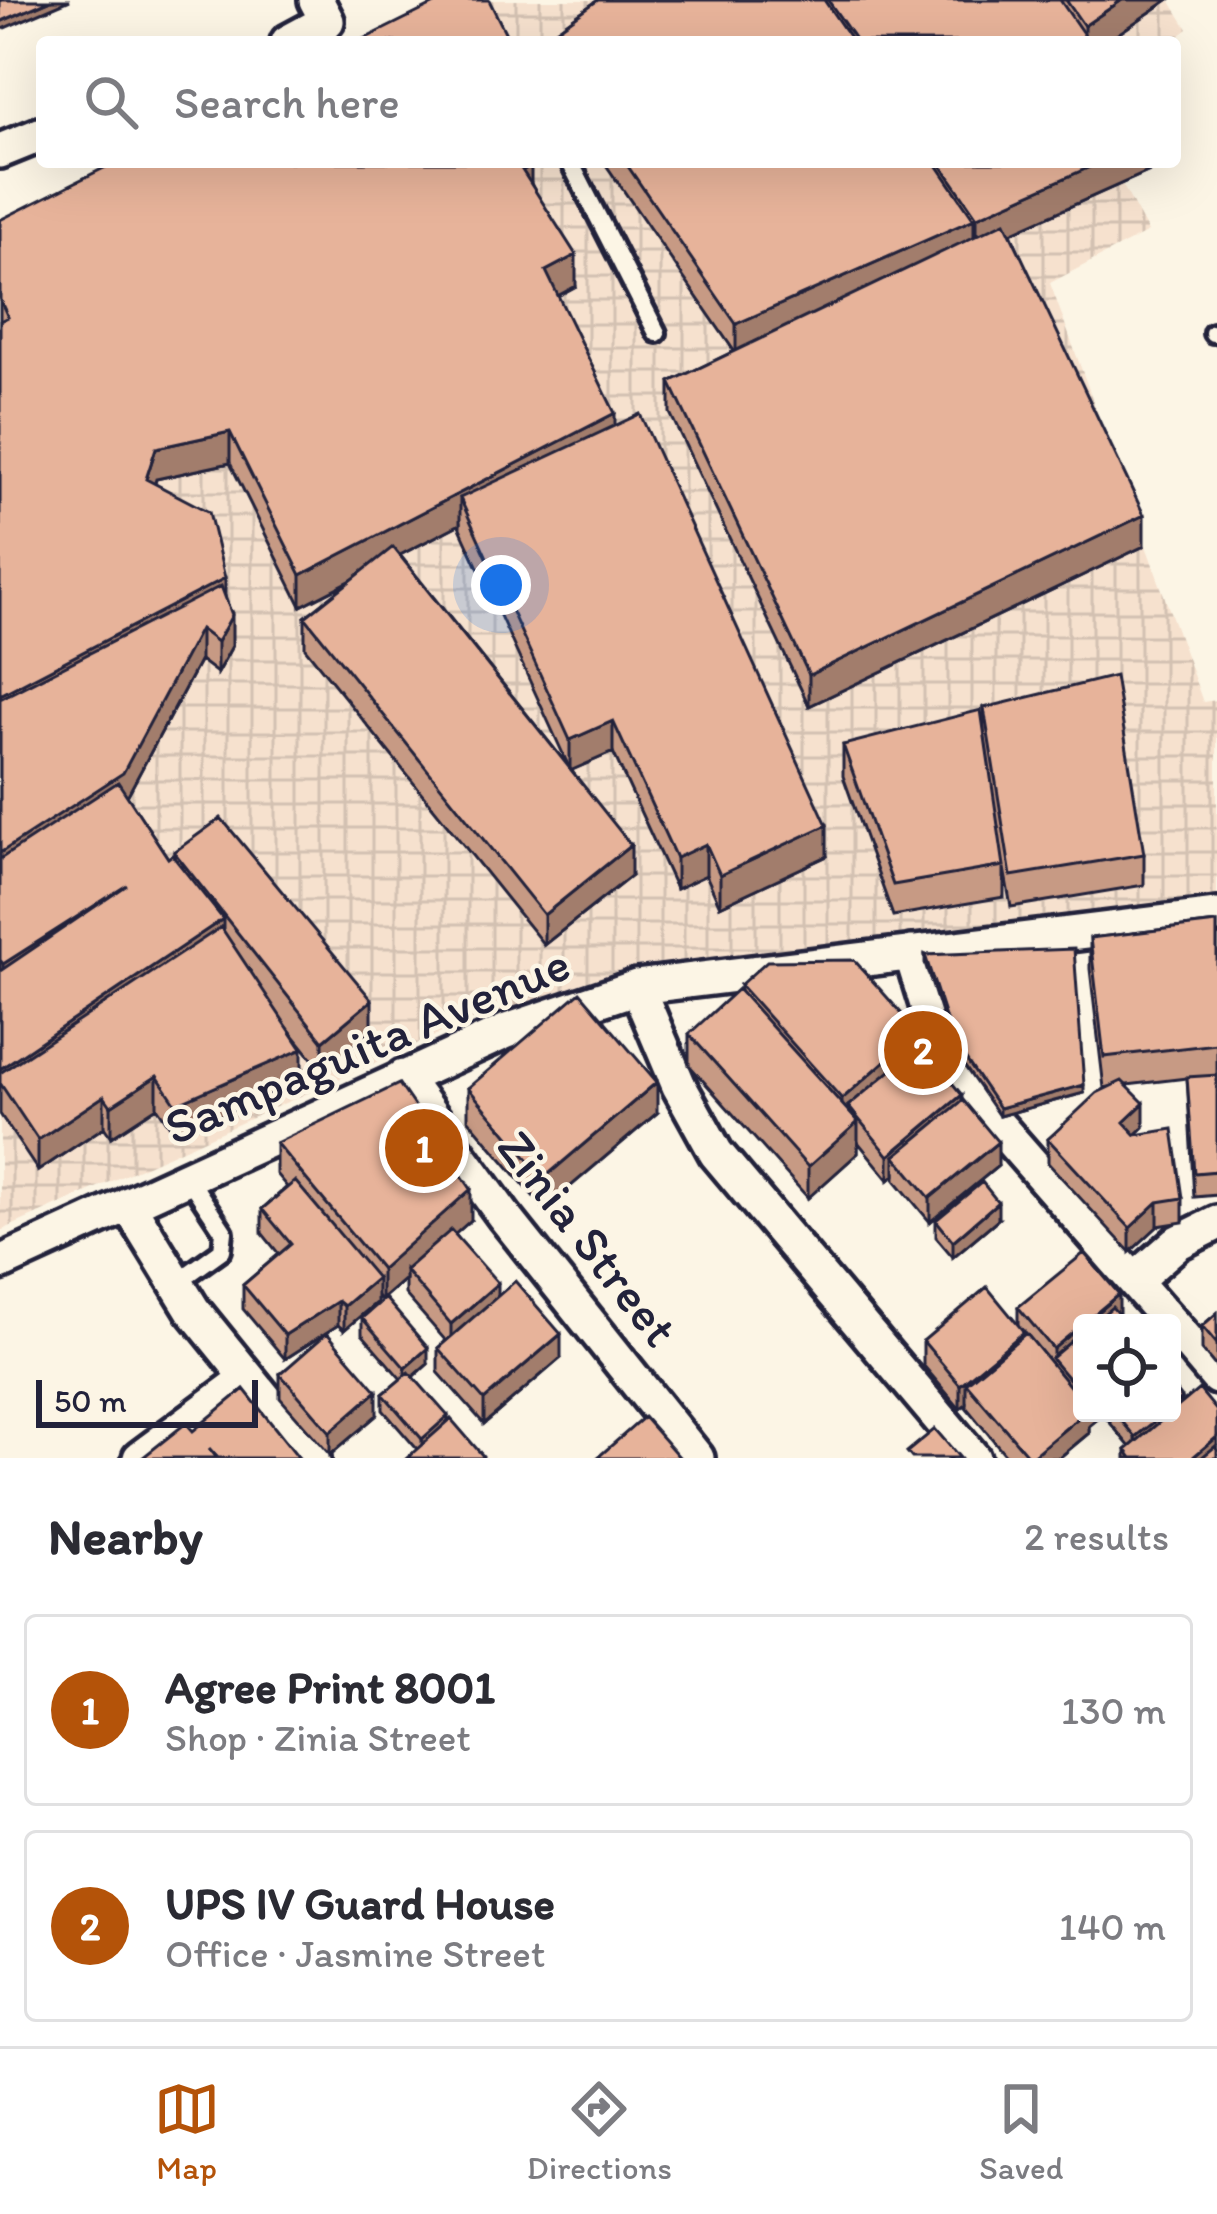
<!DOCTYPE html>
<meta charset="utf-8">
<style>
body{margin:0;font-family:Itim,sans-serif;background:#f7f7f7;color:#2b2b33}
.controls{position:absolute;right:36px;bottom:36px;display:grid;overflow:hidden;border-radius:12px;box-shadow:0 12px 48px #0002}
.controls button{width:108px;height:108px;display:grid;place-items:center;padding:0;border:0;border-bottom:3px solid #e1e1e2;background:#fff;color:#2b2b33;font:60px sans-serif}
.scale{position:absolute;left:36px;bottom:30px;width:222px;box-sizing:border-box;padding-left:12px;border:6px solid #22223b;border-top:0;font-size:33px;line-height:42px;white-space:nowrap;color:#22223b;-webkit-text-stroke:9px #fcf5e5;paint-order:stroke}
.you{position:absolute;left:501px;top:585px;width:42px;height:42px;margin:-30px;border:9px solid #fff;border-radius:50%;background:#1a73e8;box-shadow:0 0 0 18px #1a73e833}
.badge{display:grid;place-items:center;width:78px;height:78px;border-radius:50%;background:#b45309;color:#fff;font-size:39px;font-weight:700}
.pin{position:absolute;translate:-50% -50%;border:6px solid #fff;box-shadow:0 3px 12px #0006}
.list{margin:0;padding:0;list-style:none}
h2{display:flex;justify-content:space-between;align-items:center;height:156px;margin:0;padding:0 48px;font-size:51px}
h2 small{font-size:39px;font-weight:400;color:#7c7c81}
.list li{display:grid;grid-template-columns:78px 1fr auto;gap:36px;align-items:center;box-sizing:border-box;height:192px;margin:0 24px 24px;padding:0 24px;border:3px solid #e1e1e2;border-radius:12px}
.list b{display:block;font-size:45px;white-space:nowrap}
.list p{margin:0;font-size:39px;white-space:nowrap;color:#7c7c81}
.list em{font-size:39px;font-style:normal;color:#7c7c81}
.icon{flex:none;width:66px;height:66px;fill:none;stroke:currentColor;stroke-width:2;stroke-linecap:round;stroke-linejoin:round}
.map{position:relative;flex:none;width:1217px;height:1458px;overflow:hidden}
.search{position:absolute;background:#fff;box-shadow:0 12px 48px #0002;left:36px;right:36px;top:36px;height:132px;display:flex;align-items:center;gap:30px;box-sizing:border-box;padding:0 42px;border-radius:12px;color:#7c7c81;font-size:45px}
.sheet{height:588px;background:#fff}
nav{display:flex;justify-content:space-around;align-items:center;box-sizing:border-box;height:168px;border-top:3px solid #e1e1e2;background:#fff;font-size:33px;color:#7c7c81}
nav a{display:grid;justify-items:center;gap:6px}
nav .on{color:#b45309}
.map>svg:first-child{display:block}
.industrial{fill:url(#industrial-grid)}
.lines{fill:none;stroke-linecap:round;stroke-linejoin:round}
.lane-casing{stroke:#22223b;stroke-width:26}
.street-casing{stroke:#22223b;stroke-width:42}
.lane{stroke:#fcf5e5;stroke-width:16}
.street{stroke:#fcf5e5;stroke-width:33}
.wall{fill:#c79a84;stroke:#22223b;stroke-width:3;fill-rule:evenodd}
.shaded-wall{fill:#a27d6c;stroke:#22223b;stroke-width:3}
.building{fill:#e7b39a;stroke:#22223b;stroke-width:3}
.labels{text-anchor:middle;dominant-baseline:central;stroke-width:9;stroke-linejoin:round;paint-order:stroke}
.street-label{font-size:51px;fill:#22223b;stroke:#fcf5e5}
</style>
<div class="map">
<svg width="1217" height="1458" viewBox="0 0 1217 1458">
<defs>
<pattern id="industrial-grid" width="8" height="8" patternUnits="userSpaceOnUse" patternTransform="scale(3)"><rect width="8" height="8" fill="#f6e1ce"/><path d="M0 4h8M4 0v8" fill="none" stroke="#d3c1b2"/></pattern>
</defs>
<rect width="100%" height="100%" fill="#fcf5e5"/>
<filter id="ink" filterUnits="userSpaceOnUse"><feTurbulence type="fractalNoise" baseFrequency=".00833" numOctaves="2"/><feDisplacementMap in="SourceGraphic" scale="24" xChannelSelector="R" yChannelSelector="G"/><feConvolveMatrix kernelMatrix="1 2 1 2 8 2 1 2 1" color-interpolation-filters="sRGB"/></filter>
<g filter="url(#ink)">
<path class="industrial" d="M 490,0 L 1170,0 L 1188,29 L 1171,42 L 411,42 Z
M 186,162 L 1110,162 L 1148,232 L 1050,283 L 1203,702 L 1217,700 L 1217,902 L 641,968 L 468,1021 L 0,1231 L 0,259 Z"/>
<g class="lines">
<defs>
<path id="lane" d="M 570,162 L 657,333
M 1213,333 L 1217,333
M 176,1283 L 222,1250 L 224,1232 L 187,1176"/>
<path id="street" d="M 288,42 L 327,21 L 316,0
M 0,151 L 42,134
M 911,953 L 946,1066 L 1171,1323
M 637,987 L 679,1086 L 716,1153 L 973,1458
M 403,1077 L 504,1216 L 697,1458
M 128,1204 L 193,1310 L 313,1458
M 0,1263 L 507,1031 L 637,987 L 1217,916
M 1135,1280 L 1177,1243 L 1217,1223
M 1172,1324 L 1217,1377
M 140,1458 L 245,1380"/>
</defs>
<use href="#lane" class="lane-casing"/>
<use href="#street" class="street-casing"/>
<use href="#lane" class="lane"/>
<use href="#street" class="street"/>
</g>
<path class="wall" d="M 598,0 L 1168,0 L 1106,42 L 542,42 L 542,40 Z
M 604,162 L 1154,162 L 1154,169 L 1011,233 L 1144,546 L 809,706 L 670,413 L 670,382 L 734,351 Z
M 531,183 L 576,286 L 558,296 L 615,426 L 827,856 L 720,906 L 706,875 L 676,889 L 613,752 L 571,770 L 631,876 L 544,945 L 305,648 L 305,617 L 349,582 L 301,606 L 230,463 L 156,479 L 155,483 L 225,596 L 232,646 L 217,673 L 200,660 L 127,796 L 168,858 L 174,857 L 174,852 L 372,1031 L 323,1072 L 287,1027 L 302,1080 L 176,1135 L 157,1107 L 111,1137 L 104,1127 L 38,1171 L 0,1114 L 0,220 ZM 460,524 L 460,528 L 569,767 L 400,555 Z
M 984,708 L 1144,854 L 1144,885 L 1011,907 L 1004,868 L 1004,897 L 893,916 L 843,776 L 843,745 L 984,732 Z
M 1217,923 L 1217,1195 L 1194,1197 L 1187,1078 L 1127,1085 L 1144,1127 L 1136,1135 L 1183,1198 L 1183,1222 L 1158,1226 L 1130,1252 L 1048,1163 L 1048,1139 L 1109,1087 L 1104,1088 L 1090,969 L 1090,938 Z
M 925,955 L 1084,1093 L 999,1116 L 952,1048 L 925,963 Z
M 740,985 L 933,1048 L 933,1056 L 930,1056 L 962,1100 L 998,1166 L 930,1222 L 895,1180 L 895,1175 L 889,1180 L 858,1142 L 858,1153 L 808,1198 L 689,1065 L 689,1034 L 740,992 Z
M 468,1088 L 657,1113 L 544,1209 L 468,1119 Z
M 276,1143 L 471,1220 L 455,1234 L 498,1296 L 561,1358 L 484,1424 L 438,1372 L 438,1348 L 446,1341 L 405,1294 L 405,1279 L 381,1300 L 377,1296 L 377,1302 L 344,1330 L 338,1325 L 285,1359 L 243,1309 L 243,1285 L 279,1254 L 262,1233 L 262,1209 L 287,1187 L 276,1174 Z
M 998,1219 L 953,1257 L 936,1237 L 936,1220 Z
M 1018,1307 L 1082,1323 L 1082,1413 L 1105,1413 L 1089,1426 L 1089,1433 L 1059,1458 L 1008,1458 L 966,1407 L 966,1404 L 960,1409 L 923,1365 L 923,1341 L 1018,1325 Z
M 1217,1313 L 1217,1368 L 1202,1350 L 1202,1326 Z
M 362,1318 L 428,1364 L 414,1377 L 448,1422 L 483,1458 L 417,1449 L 383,1410 L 383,1394 L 401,1379 L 362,1334 Z
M 280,1374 L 377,1415 L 330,1455 L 280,1398 Z
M 1182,1403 L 1217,1458 L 1126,1458 L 1126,1450 L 1130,1447 L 1106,1418 L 1106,1413 L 1172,1413 Z"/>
<path class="shaded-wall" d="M 51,0 L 70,0 L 0,30 L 0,22 Z
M 1122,0 L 1168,0 L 1106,42 L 1084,42 L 1084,26 Z
M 1101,162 L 1154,162 L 1154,169 L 977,248 L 977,217 Z
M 531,167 L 531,198 L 522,170 Z
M 974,219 L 974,250 L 736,355 L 736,324 Z
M 576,255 L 576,286 L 546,302 L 546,271 Z
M 615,413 L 615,444 L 460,498 L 460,524 L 301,606 L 301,575 Z
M 230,432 L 230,463 L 156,479 L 146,510 L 146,479 L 156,448 Z
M 1144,515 L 1144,546 L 809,706 L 809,675 Z
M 225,578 L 225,609 L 0,726 L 0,695 Z
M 232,615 L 232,646 L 217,673 L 217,642 Z
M 200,629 L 200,660 L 123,804 L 0,884 L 0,853 Z
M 613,721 L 613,752 L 570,771 L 570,740 Z
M 827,825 L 827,856 L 720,906 L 720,875 Z
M 706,844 L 706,875 L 676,889 L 676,858 Z
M 631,845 L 631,876 L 544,945 L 544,915 Z
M 127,885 L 3,995 L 3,964 Z
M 223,919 L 223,950 L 0,1083 L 0,1069 Z
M 372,1000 L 372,1031 L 323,1072 L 323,1041 Z
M 918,1032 L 918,1063 L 848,1106 L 848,1126 L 842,1130 L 842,1099 Z
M 302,1049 L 302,1080 L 176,1135 L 176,1104 Z
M 157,1076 L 157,1107 L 111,1137 L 111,1106 Z
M 657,1082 L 657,1113 L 544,1209 L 544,1178 Z
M 1084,1085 L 1084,1093 L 999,1116 L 999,1108 Z
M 962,1095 L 962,1119 L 895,1156 L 895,1175 L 889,1180 L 889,1156 Z
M 104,1096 L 104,1127 L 38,1171 L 38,1140 Z
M 1144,1103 L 1144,1127 L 1124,1146 L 1124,1122 Z
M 858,1122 L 858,1153 L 808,1198 L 808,1167 Z
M 998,1142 L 998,1166 L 930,1222 L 930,1198 Z
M 471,1189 L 471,1220 L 409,1275 L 405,1270 L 405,1279 L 381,1300 L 381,1269 Z
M 998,1202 L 998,1219 L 953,1257 L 953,1241 Z
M 1158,1202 L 1158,1226 L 1130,1252 L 1130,1228 Z
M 377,1278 L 377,1302 L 344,1330 L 344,1306 Z
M 498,1283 L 498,1307 L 451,1347 L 451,1324 Z
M 1119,1294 L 1119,1318 L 1113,1323 L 1084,1323 Z
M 338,1301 L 338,1325 L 285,1359 L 285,1335 Z
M 1082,1325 L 1082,1349 L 1053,1360 L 1053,1349 Z
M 1024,1332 L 1024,1355 L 966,1383 L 966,1404 L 960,1409 L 960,1385 Z
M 561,1334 L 561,1358 L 484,1424 L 484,1400 Z
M 428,1348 L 428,1364 L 405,1384 L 405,1368 Z
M 377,1391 L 377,1415 L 330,1455 L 330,1432 Z
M 1182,1399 L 1182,1415 L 1135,1454 L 1135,1437 L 1165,1413 L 1172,1413 L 1172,1407 Z
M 1084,1413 L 1105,1413 L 1089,1426 L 1089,1433 L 1059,1458 L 1030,1458 Z
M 448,1416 L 448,1433 L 422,1455 L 422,1439 Z
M 1217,1437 L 1217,1458 L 1192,1458 Z"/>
<path class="building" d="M 0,0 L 51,0 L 0,22 Z
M 443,0 L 489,0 L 510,42 L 358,42 Z
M 598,0 L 824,0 L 853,42 L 543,42 L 542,40 Z
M 828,0 L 1060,0 L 1089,42 L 857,42 Z
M 1066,0 L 1122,0 L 1084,26 Z
M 116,162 L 527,162 L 531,167 L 522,170 L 576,255 L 546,271 L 615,413 L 301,575 L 230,432 L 156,448 L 146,479 L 209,512 L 225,578 L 0,695 L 0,321 L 8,317 L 0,300 L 0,220 Z
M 625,162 L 935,162 L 974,219 L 736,324 Z
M 939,162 L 1101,162 L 977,217 Z
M 1005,222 L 1144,515 L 809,675 L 670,382 Z
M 640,414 L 827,825 L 720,875 L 706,844 L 676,858 L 613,721 L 570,740 L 460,498 Z
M 393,547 L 631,845 L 544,915 L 305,617 Z
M 221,586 L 232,615 L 217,642 L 200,629 L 123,773 L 0,853 L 0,699 Z
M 1115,676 L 1144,854 L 1011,876 L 984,708 Z
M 981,710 L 1004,866 L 893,885 L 843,745 Z
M 118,782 L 168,858 L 172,855 L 223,919 L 0,1069 L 0,971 L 127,885 L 3,964 L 0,960 L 0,859 Z
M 221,818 L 372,1000 L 323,1041 L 174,852 Z
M 1217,923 L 1217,1044 L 1104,1057 L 1090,938 Z
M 221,927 L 302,1049 L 176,1104 L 157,1076 L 111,1106 L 104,1096 L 38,1140 L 0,1083 L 0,1073 Z
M 1074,949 L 1084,1085 L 999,1108 L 952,1039 L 925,955 Z
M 854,960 L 918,1032 L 842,1099 L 740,985 L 767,961 Z
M 738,989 L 858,1122 L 808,1167 L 689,1034 Z
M 580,992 L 657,1082 L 544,1178 L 468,1088 Z
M 928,1033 L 933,1048 L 924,1049 L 921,1045 L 918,1047 L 918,1035 Z
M 921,1045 L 962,1095 L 889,1156 L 848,1106 Z
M 1217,1075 L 1217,1171 L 1194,1173 L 1187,1077 Z
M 1122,1081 L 1144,1103 L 1124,1122 L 1136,1135 L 1173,1129 L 1183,1198 L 1158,1202 L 1130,1228 L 1048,1139 L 1097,1093 Z
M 399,1084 L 471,1189 L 381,1269 L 276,1143 Z
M 963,1100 L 998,1142 L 930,1198 L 895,1156 Z
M 295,1181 L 377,1278 L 344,1306 L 338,1301 L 285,1335 L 243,1285 L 291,1244 L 262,1209 Z
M 982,1182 L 998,1202 L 953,1241 L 936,1220 Z
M 451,1230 L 498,1283 L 451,1324 L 405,1270 Z
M 1084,1253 L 1119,1294 L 1053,1349 L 1018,1307 Z
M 515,1281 L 561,1334 L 484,1400 L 438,1348 Z
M 987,1287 L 1024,1332 L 960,1385 L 923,1341 Z
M 385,1298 L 428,1348 L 405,1368 L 362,1318 Z
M 1112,1307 L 1126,1323 L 1093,1323 Z
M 1217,1313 L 1217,1344 L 1202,1326 Z
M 1082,1332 L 1082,1395 L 1051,1358 Z
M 327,1333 L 377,1391 L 330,1432 L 280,1374 Z
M 1026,1333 L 1082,1401 L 1082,1413 L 1084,1413 L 1030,1458 L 966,1383 Z
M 409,1372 L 448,1416 L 422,1439 L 383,1394 Z
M 1172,1386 L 1182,1399 L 1172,1407 Z
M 244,1389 L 299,1458 L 218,1458 L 209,1448 L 217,1458 L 142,1458 L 186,1423 L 193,1431 Z
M 1199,1389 L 1217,1411 L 1217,1437 L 1192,1458 L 1132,1458 L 1126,1450 Z
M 1115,1413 L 1165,1413 L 1135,1437 Z
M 644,1417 L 680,1458 L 597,1458 Z
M 451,1419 L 483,1456 L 482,1458 L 407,1458 Z
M 935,1429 L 960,1458 L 912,1458 L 907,1452 Z
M 1217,1445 L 1217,1458 L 1201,1458 Z"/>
</g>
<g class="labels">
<g class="street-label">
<text transform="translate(367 1045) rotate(-23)">Sampaguita Avenue</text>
<text transform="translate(588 1238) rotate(52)">Zinia Street</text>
</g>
</g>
</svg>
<div class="controls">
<button><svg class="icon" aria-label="locate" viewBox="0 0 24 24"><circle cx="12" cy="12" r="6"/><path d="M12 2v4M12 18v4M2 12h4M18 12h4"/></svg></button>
</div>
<div class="scale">50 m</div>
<div class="you"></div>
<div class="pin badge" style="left:424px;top:1148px">1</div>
<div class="pin badge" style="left:923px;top:1050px">2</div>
<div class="search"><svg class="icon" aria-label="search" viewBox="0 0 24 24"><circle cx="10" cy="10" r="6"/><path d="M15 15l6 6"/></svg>Search here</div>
</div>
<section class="sheet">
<h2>Nearby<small>2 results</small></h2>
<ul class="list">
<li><span class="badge">1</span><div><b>Agree Print 8001</b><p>Shop · Zinia Street</p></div><em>130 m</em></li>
<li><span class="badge">2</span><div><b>UPS IV Guard House</b><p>Office · Jasmine Street</p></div><em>140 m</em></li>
</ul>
</section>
<nav>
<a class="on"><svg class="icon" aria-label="map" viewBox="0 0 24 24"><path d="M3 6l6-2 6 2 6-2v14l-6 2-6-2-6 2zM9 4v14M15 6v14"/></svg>Map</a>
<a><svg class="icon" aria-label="directions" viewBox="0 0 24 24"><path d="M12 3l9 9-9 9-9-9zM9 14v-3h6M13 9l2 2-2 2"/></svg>Directions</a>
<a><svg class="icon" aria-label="saved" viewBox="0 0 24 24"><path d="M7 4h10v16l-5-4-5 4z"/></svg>Saved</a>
</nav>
